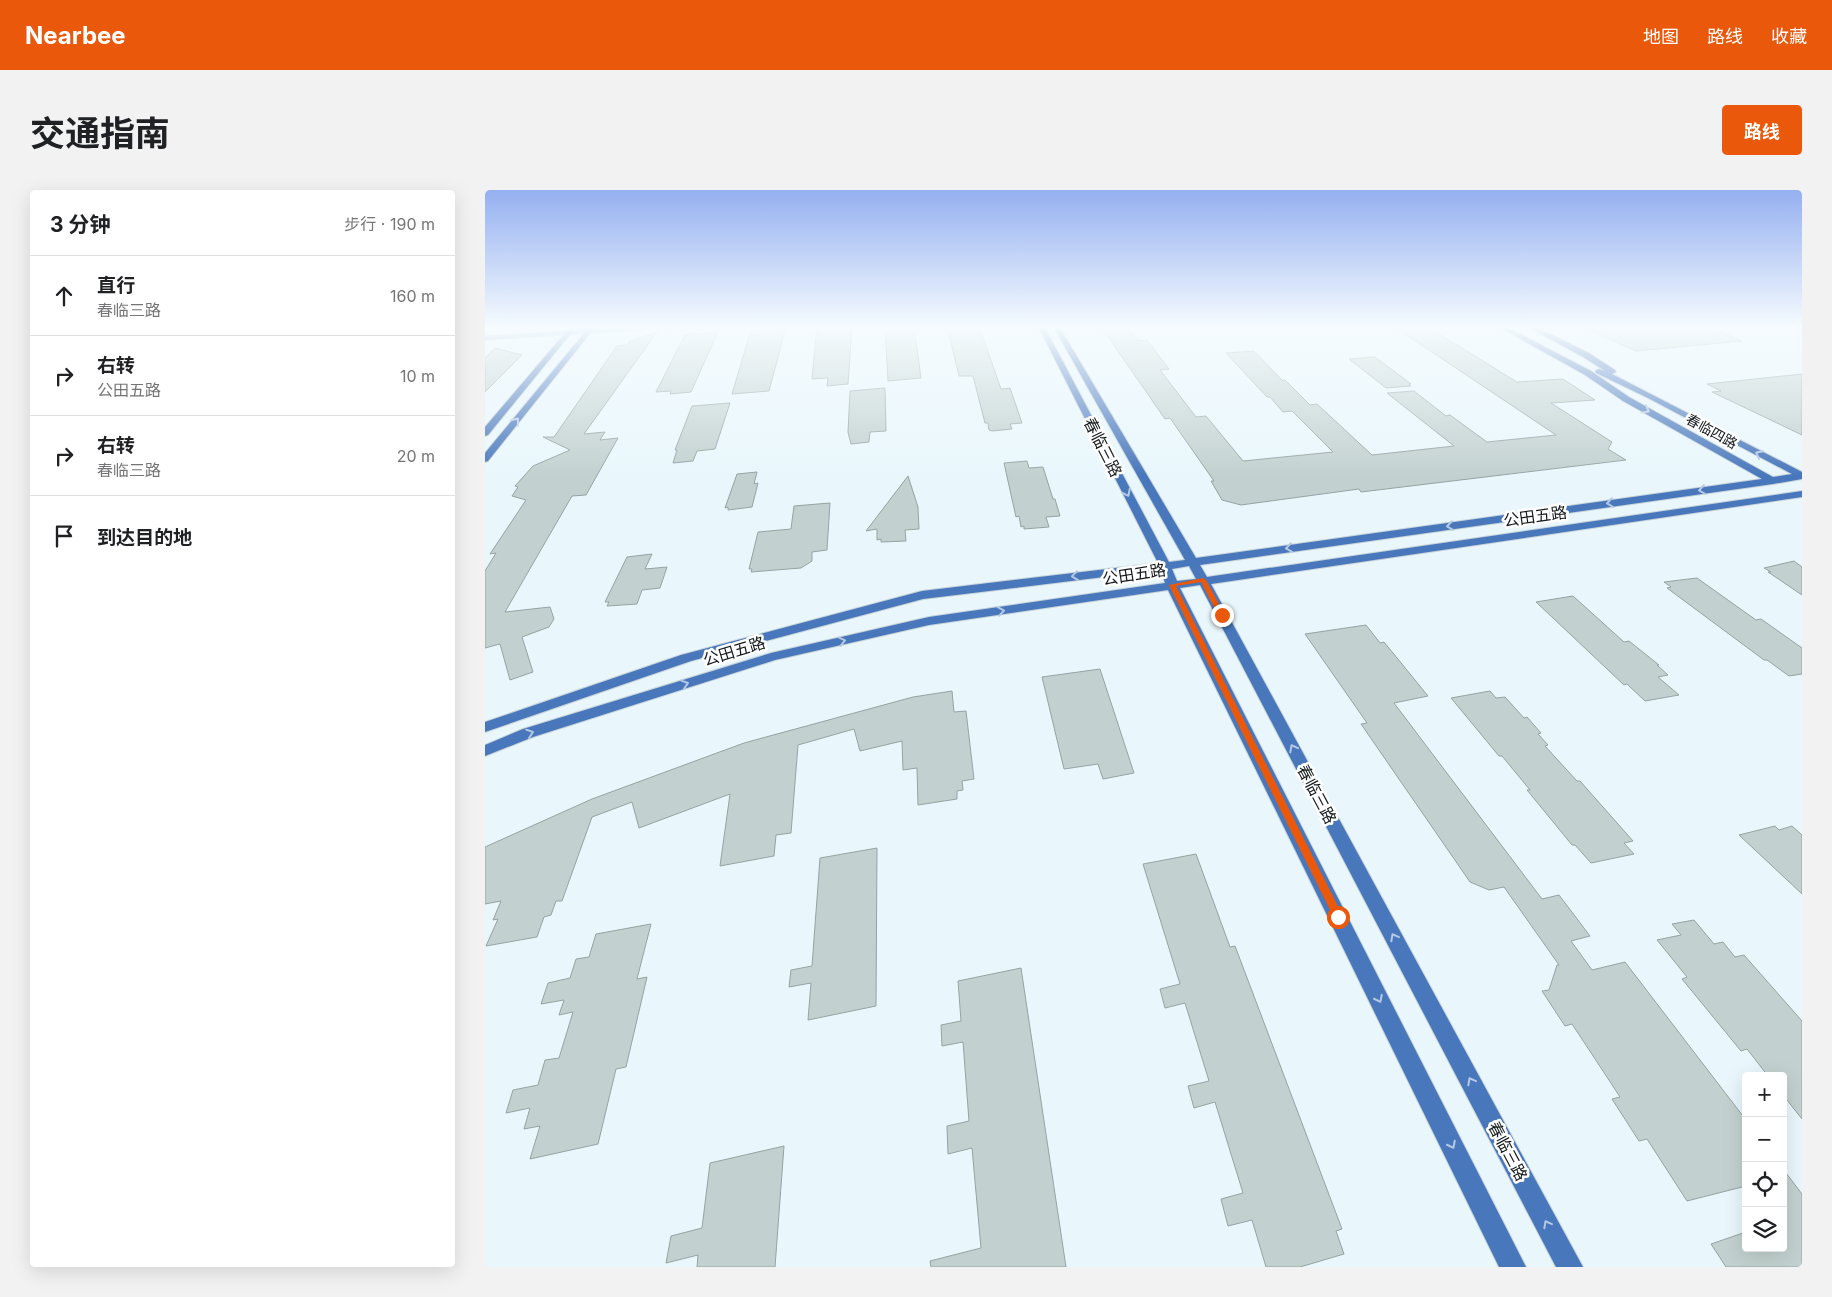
<!DOCTYPE html>
<html lang="zh">
<meta charset="utf-8">
<style>
body{margin:0;font-family:Inter,"Noto Sans SC",sans-serif;background:#f2f2f2;color:#202124}
.controls{position:absolute;right:15px;bottom:15px;display:grid;overflow:hidden;border-radius:5px;box-shadow:0 5px 20px #0002}
.controls button{width:45px;height:45px;display:grid;place-items:center;padding:0;border:0;border-bottom:1px solid #e0e0e0;background:#fff;color:#202124;font:25px sans-serif}
.stop{position:absolute;width:15px;height:15px;margin:-11px;border:4px solid #ea580c;border-radius:50%;background:#fff}
.stop.end{background:#ea580c;border-color:#fff;box-shadow:0 1px 5px #0008}
.list{margin:0;padding:0;list-style:none}
h2{display:flex;justify-content:space-between;align-items:center;height:65px;margin:0;padding:0 20px;font-size:21px}
h2 small{font-size:16px;font-weight:400;color:#757577}
.list li{display:grid;grid-template-columns:32px 1fr auto;gap:15px;align-items:center;box-sizing:border-box;height:80px;padding:0 20px;border-top:1px solid #e0e0e0}
.list b{display:block;font-size:19px;white-space:nowrap}
.list p{margin:0;font-size:16px;white-space:nowrap;color:#757577}
.list em{font-size:16px;font-style:normal;color:#757577}
.icon{flex:none;width:28px;height:28px;fill:none;stroke:currentColor;stroke-width:2;stroke-linecap:round;stroke-linejoin:round}
.map{position:relative;flex:none;width:1317px;height:1077px;overflow:hidden;border-radius:5px}
header{display:flex;align-items:center;gap:30px;box-sizing:border-box;height:70px;padding:0 25px;background:#ea580c;color:#fff}
header strong{font-size:24px}
nav{display:flex;gap:28px;margin-inline-start:auto;font-size:18px}
.intro{display:flex;align-items:center;justify-content:space-between;box-sizing:border-box;height:120px;padding:0 30px}
h1{margin:0;font-size:35px}
.button{padding:12px 22px;border-radius:5px;background:#ea580c;color:#fff;font-size:18px;font-weight:700}
main{display:flex;gap:30px;padding:0 30px}
aside{flex:1;background:#fff;border-radius:5px;box-shadow:0 5px 20px #0002}
.map>svg:first-child{display:block}
.building{fill:#c2d1cf;stroke:#95a3a2}
.lines{fill:none;stroke-linecap:round;stroke-linejoin:round}
.street-casing{stroke:#c7d3d8;stroke-width:2}
.secondary-casing{stroke:#c7d3d8;stroke-width:2}
.street{fill:#81a1d0;fill-rule:evenodd}
.secondary{fill:#4877bc;fill-rule:evenodd}
.oneway{stroke:#b6c9e4}
.route{fill:#ea580c}
.labels{text-anchor:middle;dominant-baseline:central;stroke-width:5;stroke-linejoin:round;paint-order:stroke}
.far-street-label{font-size:14px;fill:#14191b;stroke:#fff}
.street-label{font-size:16px;fill:#14191b;stroke:#fff}
</style>
<header>
<strong>Nearbee</strong>
<nav><a>地图</a><a>路线</a><a>收藏</a></nav>
</header>
<div class="intro"><h1>交通指南</h1><a class="button">路线</a></div>
<main>
<aside>
<h2>3 分钟<small>步行 · 190 m</small></h2>
<ul class="list">
<li><svg class="icon" aria-label="ahead" viewBox="0 0 24 24"><path d="M12 20V5M6 11l6-6 6 6"/></svg><div><b>直行</b><p>春临三路</p></div><em>160 m</em></li>
<li><svg class="icon" aria-label="right" viewBox="0 0 24 24"><path d="M7 20v-9h11M14 6l5 5-5 5"/></svg><div><b>右转</b><p>公田五路</p></div><em>10 m</em></li>
<li><svg class="icon" aria-label="right" viewBox="0 0 24 24"><path d="M7 20v-9h11M14 6l5 5-5 5"/></svg><div><b>右转</b><p>春临三路</p></div><em>20 m</em></li>
<li><svg class="icon" aria-label="arrive" viewBox="0 0 24 24"><path d="M6 21V4h12l-3 4 3 4H6"/></svg><div><b>到达目的地</b></div></li>
</ul>
</aside>
<div class="map">
<svg width="1317" height="1077" viewBox="0 0 1317 1077">
<rect width="100%" height="100%" fill="#e9f7fc"/>
<path class="building" d="M 332,136 L 367,136 L 363,194 L 342,196 L 343,188 L 327,189 Z
M 400,136 L 429,136 L 436,188 L 403,191 Z
M 478,136 L 494,136 L 516,199 L 525,198 L 537,233 L 525,234 L 527,239 L 507,241 L 504,240 L 503,233 L 500,233 L 488,186 L 474,186 L 463,140 L 479,138 Z
M 641,136 L 653,151 L 662,150 L 684,179 L 675,180 L 711,227 L 721,226 L 758,271 L 848,262 L 807,221 L 798,222 L 785,207 L 782,207 L 741,163 L 769,161 L 797,190 L 800,190 L 825,215 L 832,214 L 887,265 L 969,256 L 902,203 L 929,201 L 961,226 L 965,225 L 1002,252 L 1071,245 L 908,136 L 941,136 L 1032,192 L 1078,189 L 1110,210 L 1066,213 L 1127,252 L 1123,259 L 1141,270 L 876,302 L 874,299 L 756,315 L 737,310 L 726,291 L 729,291 L 685,228 L 680,229 L 617,138 Z
M 1095,136 L 1222,136 L 1257,151 L 1151,161 Z
M 301,137 L 284,201 L 247,204 L 266,140 Z
M 172,142 L 99,244 L 120,242 L 115,250 L 133,248 L 101,305 L 87,306 L 20,422 L 65,417 L 69,429 L 64,437 L 37,447 L 48,482 L 25,490 L 15,454 L 0,458 L 0,381 L 11,363 L 5,364 L 41,310 L 27,306 L 33,297 L 30,296 L 48,276 L 85,260 L 58,247 L 69,247 L 132,156 L 143,155 L 144,152 Z
M 233,142 L 206,202 L 185,204 L 186,201 L 171,202 L 200,145 Z
M 10,158 L 37,165 L 0,202 L 0,168 Z
M 890,167 L 926,194 L 924,194 L 926,196 L 901,198 L 864,169 Z
M 1317,184 L 1317,245 L 1227,202 L 1236,201 L 1222,194 Z
M 400,198 L 401,241 L 385,242 L 384,252 L 366,254 L 363,242 L 365,201 Z
M 245,213 L 230,259 L 212,261 L 208,271 L 188,273 L 192,260 L 190,260 L 207,216 Z
M 542,271 L 544,278 L 558,277 L 568,309 L 570,309 L 575,326 L 561,327 L 564,337 L 539,339 L 539,336 L 536,337 L 534,326 L 531,327 L 519,273 Z
M 272,282 L 269,294 L 273,293 L 267,317 L 243,320 L 243,317 L 240,318 L 252,284 Z
M 423,286 L 433,317 L 434,339 L 420,340 L 421,351 L 396,352 L 396,349 L 392,350 L 392,339 L 381,341 Z
M 345,313 L 342,360 L 327,362 L 327,371 L 316,378 L 266,382 L 267,379 L 264,379 L 273,342 L 306,339 L 309,316 Z
M 167,364 L 160,379 L 182,377 L 175,398 L 157,400 L 152,414 L 122,416 L 124,412 L 120,412 L 142,367 Z
M 1309,371 L 1317,377 L 1317,405 L 1283,382 L 1286,382 L 1279,378 Z
M 1212,388 L 1271,430 L 1276,429 L 1317,458 L 1317,484 L 1304,486 L 1282,470 L 1279,470 L 1182,398 L 1186,397 L 1179,392 Z
M 1088,406 L 1139,452 L 1144,451 L 1174,475 L 1172,475 L 1183,485 L 1173,487 L 1194,505 L 1160,511 L 1142,494 L 1139,495 L 1051,412 Z
M 881,435 L 895,453 L 899,452 L 943,506 L 909,513 L 1057,709 L 1074,705 L 1105,746 L 1086,751 L 1107,780 L 1140,772 L 1261,930 L 1261,996 L 1202,1011 L 1162,949 L 1154,951 L 1127,909 L 1135,907 L 1118,881 L 1087,834 L 1080,836 L 1057,801 L 1064,800 L 1072,775 L 1074,775 L 1019,697 L 1004,700 L 985,692 L 876,534 L 882,533 L 820,444 Z
M 615,479 L 649,583 L 618,589 L 613,574 L 579,579 L 557,487 Z
M 467,501 L 469,522 L 481,521 L 489,589 L 477,591 L 478,600 L 472,601 L 472,609 L 433,615 L 432,578 L 418,580 L 417,551 L 375,561 L 369,539 L 313,555 L 306,643 L 291,645 L 289,666 L 235,676 L 245,604 L 154,638 L 147,612 L 107,627 L 77,711 L 71,711 L 66,725 L 59,727 L 52,747 L 1,756 L 13,729 L 8,730 L 16,711 L 0,714 L 0,657 L 107,609 L 259,553 L 428,507 Z
M 1005,501 L 1011,508 L 1020,507 L 1039,528 L 1042,527 L 1056,543 L 1053,544 L 1063,555 L 1060,556 L 1092,591 L 1095,591 L 1148,651 L 1139,653 L 1149,664 L 1106,673 L 1090,655 L 1087,655 L 1042,600 L 1045,600 L 1017,566 L 1014,566 L 966,508 Z
M 1290,636 L 1294,640 L 1307,636 L 1317,645 L 1317,704 L 1254,645 Z
M 392,658 L 391,816 L 323,830 L 326,793 L 304,797 L 306,780 L 327,776 L 335,668 Z
M 711,664 L 745,757 L 750,756 L 857,1039 L 851,1041 L 859,1064 L 815,1077 L 781,1077 L 767,1030 L 743,1036 L 736,1009 L 758,1003 L 730,912 L 709,918 L 703,896 L 724,891 L 700,813 L 680,818 L 675,799 L 695,794 L 658,674 Z
M 1209,730 L 1229,754 L 1238,752 L 1250,767 L 1259,765 L 1317,831 L 1317,929 L 1298,905 L 1298,886 L 1283,886 L 1262,859 L 1256,861 L 1197,789 L 1202,787 L 1172,750 L 1196,745 L 1187,734 Z
M 166,734 L 152,789 L 162,787 L 141,877 L 131,879 L 113,954 L 45,969 L 55,936 L 39,939 L 45,918 L 21,923 L 28,900 L 53,895 L 60,870 L 74,868 L 88,822 L 74,825 L 79,810 L 56,814 L 63,793 L 85,788 L 91,769 L 104,767 L 111,744 Z
M 536,778 L 581,1077 L 446,1077 L 445,1071 L 496,1058 L 487,958 L 463,964 L 462,936 L 484,931 L 478,852 L 457,856 L 456,835 L 476,831 L 473,791 Z
M 299,956 L 290,1077 L 212,1077 L 213,1065 L 181,1073 L 186,1046 L 217,1038 L 225,973 Z
M 1298,979 L 1317,1004 L 1317,1077 L 1241,1077 L 1226,1054 L 1261,1042 L 1261,1058 L 1298,1058 Z"/>
<g class="lines">
<defs>
<path id="street" d="M 161,136 L 192,136 L 189,138 L 0,150 L 0,146 Z"/>
<path id="secondary" d="M 86,136 L 92,136 L 3,245 L 0,246 L 0,237 Z
M 105,136 L 111,136 L 3,271 L 0,272 L 0,263 Z
M 553,136 L 559,136 L 684,372 L 700,370 L 568,136 L 574,136 L 711,368 L 1277,289 L 1138,211 L 1100,185 L 1012,136 L 1020,136 L 1106,181 L 1144,207 L 1288,287 L 1307,284 L 1163,208 L 1111,183 L 1110,181 L 1114,179 L 1120,181 L 1098,167 L 1041,136 L 1049,136 L 1104,163 L 1130,180 L 1131,182 L 1127,184 L 1317,282 L 1317,289 L 1288,294 L 715,375 L 722,387 L 1317,301 L 1317,307 L 726,394 L 1098,1077 L 1071,1077 L 715,395 L 695,398 L 1041,1077 L 1014,1077 L 683,400 L 444,435 L 290,470 L 48,547 L 0,566 L 0,555 L 38,539 L 286,463 L 444,427 L 680,393 L 676,380 L 438,409 L 206,471 L 0,542 L 0,532 L 196,465 L 437,401 L 673,373 ZM 704,376 L 711,389 L 692,391 L 687,379 Z"/>
</defs>
<use href="#street" class="street-casing"/>
<use href="#secondary" class="secondary-casing"/>
<use href="#street" class="street"/>
<use href="#secondary" class="secondary"/>
</g>
<defs><path id="oneway-chevron" d="M-2-3.5L2.5 0L-2 3.5" fill="none" stroke-width="1.6" stroke-linecap="round" stroke-linejoin="round" transform="scale(1.25)"/></defs>
<g class="oneway">
<use href="#oneway-chevron" transform="translate(1161 220) rotate(29)"/>
<use href="#oneway-chevron" transform="translate(31 231) rotate(-51)"/>
<use href="#oneway-chevron" transform="translate(1274 264) rotate(-152)"/>
<use href="#oneway-chevron" transform="translate(1217 300) rotate(172)"/>
<use href="#oneway-chevron" transform="translate(642 303) rotate(63)"/>
<use href="#oneway-chevron" transform="translate(1125 313) rotate(172)"/>
<use href="#oneway-chevron" transform="translate(965 336) rotate(172)"/>
<use href="#oneway-chevron" transform="translate(804 358) rotate(172)"/>
<use href="#oneway-chevron" transform="translate(590 386) rotate(173)"/>
<use href="#oneway-chevron" transform="translate(516 421) rotate(-9)"/>
<use href="#oneway-chevron" transform="translate(357 451) rotate(-13)"/>
<use href="#oneway-chevron" transform="translate(200 494) rotate(-18)"/>
<use href="#oneway-chevron" transform="translate(45 543) rotate(-19)"/>
<use href="#oneway-chevron" transform="translate(808 558) rotate(-118)"/>
<use href="#oneway-chevron" transform="translate(909 747) rotate(-118)"/>
<use href="#oneway-chevron" transform="translate(894 809) rotate(63)"/>
<use href="#oneway-chevron" transform="translate(986 891) rotate(-118)"/>
<use href="#oneway-chevron" transform="translate(967 955) rotate(63)"/>
<use href="#oneway-chevron" transform="translate(1062 1034) rotate(-118)"/>
</g>
<linearGradient id="sky" x2="0" y2="1"><stop stop-color="#95b0f0"/><stop offset="0.48" stop-color="#f5fbfe"/><stop offset="1" stop-color="#f5fbfe" stop-opacity="0"/></linearGradient>
<rect width="1317" height="286" fill="url(#sky)"/>
<path class="route" d="M 718,388 L 721,390 L 740,425 L 739,427 L 733,425 L 716,392 L 691,396 L 857,724 L 857,730 L 850,730 L 684,395 Z"/>
<g class="labels">
<g class="far-street-label">
<text transform="translate(1227 241) rotate(29)">春临四路</text>
</g>
<g class="street-label">
<text transform="translate(618 257) rotate(63)">春临三路</text>
<text transform="translate(1050 326) rotate(-8)">公田五路</text>
<text transform="translate(649 384) rotate(-9)">公田五路</text>
<text transform="translate(249 461) rotate(-17)">公田五路</text>
<text transform="translate(832 604) rotate(62)">春临三路</text>
<text transform="translate(1023 961) rotate(62)">春临三路</text>
</g>
</g>
</svg>
<div class="controls">
<button>+</button>
<button>−</button>
<button><svg class="icon" aria-label="locate" viewBox="0 0 24 24"><circle cx="12" cy="12" r="6"/><path d="M12 2v4M12 18v4M2 12h4M18 12h4"/></svg></button>
<button><svg class="icon" aria-label="layers" viewBox="0 0 24 24"><path d="M12 4l9 5-9 5-9-5zM3 14l9 5 9-5"/></svg></button>
</div>
<div class="stop" style="left:853px;top:727px"></div>
<div class="stop end" style="left:737px;top:425px"></div>
</div>
</main>
